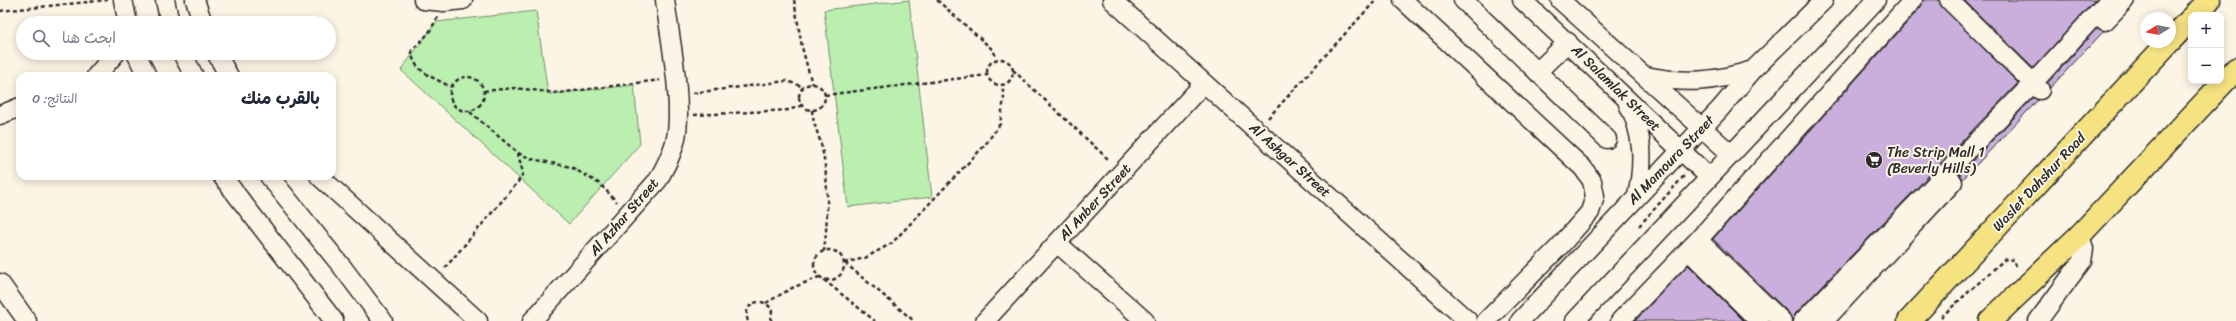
<!DOCTYPE html>
<html lang="ar">
<meta charset="utf-8">
<style>
body{margin:0;font-family:Sriracha,"Playpen Sans Arabic",sans-serif;background:#f6f6f7;color:#1f2937;direction:rtl}
.controls{position:absolute;right:12px;top:12px;display:grid;overflow:hidden;border-radius:8px;box-shadow:0 2px 10px #0003}
.controls button{width:36px;height:36px;display:grid;place-items:center;padding:0;border:0;border-bottom:1px solid #e0e1e3;background:#fff;color:#1f2937;font:20px sans-serif}
.compass{position:absolute;left:2140px;top:12px;width:36px;height:36px;border-radius:50%;background:#fff;box-shadow:0 2px 10px #0003;rotate:260deg}
.list{margin:0;padding:0;list-style:none}
h2{display:flex;justify-content:space-between;align-items:center;height:52px;margin:0;padding:0 16px;font-size:17px}
h2 small{font-size:13px;font-weight:400;color:#747a83}
.icon{flex:none;width:22px;height:22px;fill:none;stroke:currentColor;stroke-width:2;stroke-linecap:round;stroke-linejoin:round}
.map{position:relative;flex:none;width:2236px;height:321px;overflow:hidden;direction:ltr}
.search{position:absolute;background:#fff;box-shadow:0 2px 10px #0003;left:16px;top:16px;width:320px;height:44px;display:flex;align-items:center;gap:10px;box-sizing:border-box;padding:0 14px;border-radius:22px;color:#747a83;font-size:15px}
.panel{position:absolute;background:#fff;box-shadow:0 2px 10px #0003;left:16px;top:72px;width:320px;height:108px;border-radius:12px;direction:rtl}
.map>svg:first-child{display:block}
.green{fill:#baefb0;stroke:#728d6e}
.building{fill:#caafdd;stroke:#2b2b2b}
.lines{fill:none;stroke-linecap:round;stroke-linejoin:round}
.minor-casing{stroke:#2b2b2b;stroke-width:21}
.major-casing{stroke:#2b2b2b;stroke-width:25}
.path{stroke:#2b2b2b;stroke-width:2.5;stroke-dasharray:4 3;stroke-linecap:butt}
.minor{stroke:#fcf5e5;stroke-width:18}
.major{stroke:#f5e382;stroke-width:22}
.labels{text-anchor:middle;dominant-baseline:central;stroke-width:4;stroke-linejoin:round;paint-order:stroke}
.street-label{font-size:14px;fill:#2b2b2b;stroke:#fcf5e5}
.poi-label{font-size:14px;fill:#2b2b2b;stroke:#fcf5e5;text-anchor:start}
</style>
<div class="map">
<svg width="2236" height="321" viewBox="0 0 2236 321">
<rect width="100%" height="100%" fill="#fcf5e5"/>
<filter id="ink" filterUnits="userSpaceOnUse"><feTurbulence type="fractalNoise" baseFrequency=".025" numOctaves="2"/><feDisplacementMap in="SourceGraphic" scale="8" xChannelSelector="R" yChannelSelector="G"/><feConvolveMatrix kernelMatrix="1 2 1 2 8 2 1 2 1" color-interpolation-filters="sRGB"/></filter>
<g filter="url(#ink)">
<path class="green" d="M 909,0 L 932,197 L 848,207 L 824,10 Z
M 536,11 L 548,94 L 634,85 L 640,144 L 569,224 L 401,70 L 436,22 Z"/>
<path class="building" d="M 1923,0 L 1939,0 L 1942,7 L 2018,83 L 1795,314 L 1792,321 L 1789,313 L 1713,239 L 1921,7 Z
M 1964,0 L 2095,0 L 2033,68 Z
M 2097,28 L 2104,31 L 2050,88 L 2048,83 Z
M 2033,98 L 2038,100 L 1963,179 L 1960,174 Z
M 1688,265 L 1744,321 L 1635,321 Z"/>
<g class="lines">
<defs>
<path id="minor" d="M 123,0 L 128,23
M 165,0 L 170,23
M 195,0 L 203,23
M 423,0 L 444,2 L 463,0
M 1112,0 L 1468,321
M 1403,0 L 1583,168 L 1592,181 L 1595,196 L 1590,212 L 1560,246 L 1486,321
M 1463,0 L 1607,139
M 1522,0 L 1709,177
M 1560,0 L 1731,154
M 1949,0 L 2040,90
M 2105,21 L 2125,0
M 136,53 L 147,76
M 182,53 L 194,76
M 216,53 L 229,76
M 1537,72 L 1568,42
M 96,76 L 116,53
M 1646,76 C 1686,84 1714,82 1753,70
M 1628,104 C 1644,134 1644,164 1637,196
M 0,115 L 20,107
M 222,176 L 334,321
M 269,176 L 343,268 L 383,321
M 319,176 L 478,321
M 1698,240 L 1782,321
M 1057,243 L 1145,321
M 1688,250 L 1759,321
M 0,283 L 27,321
M 532,321 L 658,180 C 665,167 673,153 676,138 C 683,101 670,39 665,0
M 985,321 L 1204,83
M 1520,321 L 1720,109 L 1753,70 L 1824,0
M 1575,321 L 1876,0
M 1620,321 L 1698,240 L 1913,0
M 1803,321 L 2033,83 L 2109,0
M 1824,321 L 1953,182
M 2038,321 L 2082,261 L 2084,249 L 2080,235"/>
<path id="major" d="M 2195,15 L 2209,0
M 2170,41 L 2191,19
M 1909,321 L 2169,42
M 1990,321 L 2080,235 L 2236,69"/>
</defs>
<use href="#minor" class="minor-casing"/>
<use href="#major" class="major-casing"/>
<path class="path" d="M 794,0 L 802,47 L 812,84
M 937,0 L 993,50 L 997,59
M 0,11 L 107,0
M 438,17 L 428,34 L 412,50 C 411,71 435,78 451,87
M987 72a13 13 0 1 1 26 0a13 13 0 1 1-26 0Z
M 1013,70 L 1110,161
M450 94a17 17 0 1 1 34 0a17 17 0 1 1-34 0Z
M799 97a13 13 0 1 1 26 0a13 13 0 1 1-26 0Z
M 484,91 L 514,88 L 558,93 L 660,80
M 693,93 L 787,81 L 804,87
M 825,95 L 987,75
M 812,110 C 813,124 819,135 822,148 C 829,182 828,217 824,251
M 470,112 L 518,153 L 532,159 L 571,167 L 600,184 L 617,202
M 694,115 L 789,110 L 803,105
M 1268,118 L 1376,0
M 1639,226 L 1684,176
M814 265a15 15 0 1 1 30 0a15 15 0 1 1-30 0Z
M 844,263 L 865,258 L 892,243 L 985,145 L 1000,124 L 1004,98 L 1002,85
M 845,263 L 914,321
M 445,268 L 518,182 L 523,173 L 518,154
M 824,280 L 875,321
M 766,303 L 792,288 L 819,277
M 1941,317 L 2005,259 L 2014,260 L 2017,269
M 748,321 C 741,304 763,294 772,310 L 771,321"/>
<use href="#minor" class="minor"/>
<use href="#major" class="major"/>
</g>
</g>
<defs>
<symbol id="supermarket-disc" viewBox="-11 -11 22 22"><circle r="9.5" fill="#2b2b2b" stroke="#fcf5e5"/><path d="M-6-5.5h2.5l.6 2H6L4.5 2H-2.5L-4.4-4H-6ZM-1.5 3.2a1.3 1.3 0 1 0 .1 0ZM3 3.2a1.3 1.3 0 1 0 .1 0Z" fill="#fff"/></symbol>
</defs>
<g fill-rule="evenodd">
<use href="#supermarket-disc" x="1864" y="150" width="20" height="20"/>
</g>
<g class="labels">
<g class="street-label">
<text transform="translate(1616 88) rotate(44)">Al Salamlak Street</text>
<text transform="translate(1290 160) rotate(42)">Al Ashgar Street</text>
<text transform="translate(1671 160) rotate(-46)">Al Mamoura Street</text>
<text transform="translate(2039 182) rotate(-47)">Waslet Dahshur Road</text>
<text transform="translate(1095 202) rotate(-47)">Al Anber Street</text>
<text transform="translate(624 217) rotate(-49)">Al Azhar Street</text>
</g>
<g class="poi-label">
<text x="1887" y="152">The Strip Mall 1<tspan x="1887" dy="16">(Beverly Hills)</tspan></text>
</g>
</g>
</svg>
<div class="controls">
<button>+</button>
<button>−</button>
</div>
<svg class="compass" viewBox="-18 -18 36 36"><path d="M0-13l5 13h-10z" fill="#e53935"/><path d="M0 13l5-13h-10z" fill="#747a83"/></svg>
<div class="search"><svg class="icon" aria-label="search" viewBox="0 0 24 24"><circle cx="10" cy="10" r="6"/><path d="M15 15l6 6"/></svg>ابحث هنا</div>
<section class="panel">
<h2>بالقرب منك<small>النتائج: 0</small></h2>
<ul class="list">
</ul>
</section>
</div>
